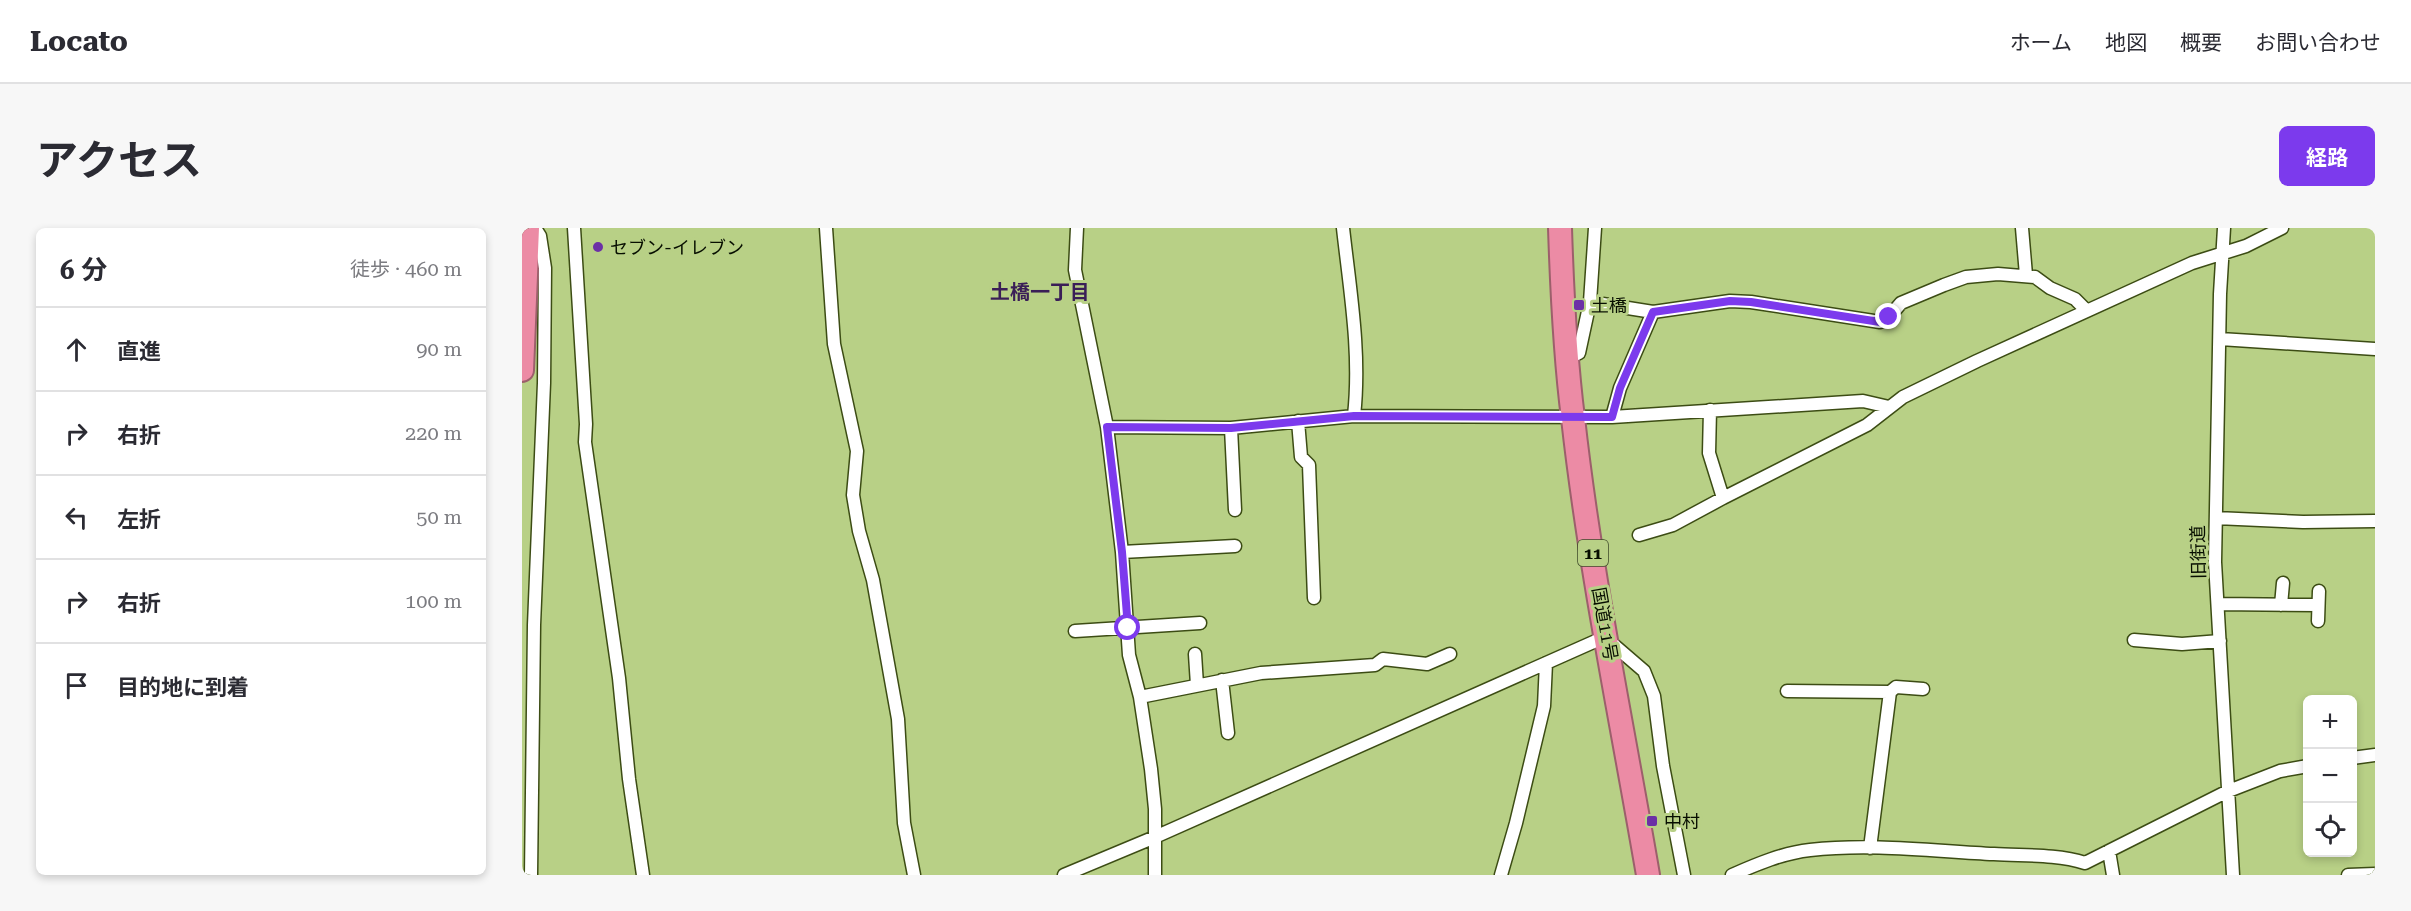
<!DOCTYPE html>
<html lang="ja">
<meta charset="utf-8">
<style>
body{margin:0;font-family:"Roboto Serif","Noto Sans JP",serif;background:#f7f7f7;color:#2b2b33}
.controls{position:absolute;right:18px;bottom:18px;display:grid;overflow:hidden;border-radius:9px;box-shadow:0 3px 9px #0003}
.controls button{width:54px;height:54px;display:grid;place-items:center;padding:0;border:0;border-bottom:2px solid #e1e1e2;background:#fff;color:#2b2b33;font:30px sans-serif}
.stop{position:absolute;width:18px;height:18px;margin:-14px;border:4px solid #7c3aed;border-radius:50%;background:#fff}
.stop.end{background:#7c3aed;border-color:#fff;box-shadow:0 2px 6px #0008}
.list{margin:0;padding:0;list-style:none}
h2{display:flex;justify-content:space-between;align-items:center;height:78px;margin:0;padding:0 24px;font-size:26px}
h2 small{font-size:20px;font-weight:400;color:#7c7c81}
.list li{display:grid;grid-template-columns:39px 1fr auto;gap:18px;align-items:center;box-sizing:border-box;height:84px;padding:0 24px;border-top:2px solid #e1e1e2}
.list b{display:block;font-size:22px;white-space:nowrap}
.list em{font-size:20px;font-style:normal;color:#7c7c81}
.icon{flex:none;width:33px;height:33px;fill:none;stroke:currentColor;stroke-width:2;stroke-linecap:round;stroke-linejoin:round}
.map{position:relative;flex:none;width:1853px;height:647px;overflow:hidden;border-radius:9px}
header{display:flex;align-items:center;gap:36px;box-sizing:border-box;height:84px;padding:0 30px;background:#fff;border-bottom:2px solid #e1e1e2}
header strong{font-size:28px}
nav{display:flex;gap:33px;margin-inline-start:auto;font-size:21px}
.intro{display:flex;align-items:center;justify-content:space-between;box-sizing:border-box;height:144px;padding:0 36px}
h1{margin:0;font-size:42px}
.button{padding:15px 27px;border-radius:9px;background:#7c3aed;color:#fff;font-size:21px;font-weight:700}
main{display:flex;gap:36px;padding:0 36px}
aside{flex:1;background:#fff;border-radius:9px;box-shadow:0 3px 9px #0003}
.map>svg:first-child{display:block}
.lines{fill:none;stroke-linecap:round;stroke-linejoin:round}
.street-casing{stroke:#3c4c14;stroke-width:15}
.highway-casing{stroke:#9c5f6b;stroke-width:26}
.street{stroke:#fff;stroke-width:12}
.highway{stroke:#ec8ba5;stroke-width:22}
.route{stroke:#7c3aed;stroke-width:8}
.poi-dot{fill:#6c30a6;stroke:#b8d086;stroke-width:2}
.labels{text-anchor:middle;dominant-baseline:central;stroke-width:6;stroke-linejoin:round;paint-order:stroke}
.shield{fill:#b8d086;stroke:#3c4828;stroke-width:1.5}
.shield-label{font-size:16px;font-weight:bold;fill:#070e00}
.poi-label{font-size:18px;fill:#070e00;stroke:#b8d086;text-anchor:start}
.street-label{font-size:18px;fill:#070e00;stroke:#b8d086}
.neighbourhood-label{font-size:20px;font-weight:bold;fill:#3a1e57;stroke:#b8d086}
</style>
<header>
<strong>Locato</strong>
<nav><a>ホーム</a><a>地図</a><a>概要</a><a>お問い合わせ</a></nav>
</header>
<div class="intro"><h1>アクセス</h1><a class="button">経路</a></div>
<main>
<aside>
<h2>6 分<small>徒歩 · 460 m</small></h2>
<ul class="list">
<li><svg class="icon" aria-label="ahead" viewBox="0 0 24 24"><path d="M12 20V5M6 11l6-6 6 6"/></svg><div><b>直進</b></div><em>90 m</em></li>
<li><svg class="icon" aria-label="right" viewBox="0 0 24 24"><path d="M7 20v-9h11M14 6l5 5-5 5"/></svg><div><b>右折</b></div><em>220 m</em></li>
<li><svg class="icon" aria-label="left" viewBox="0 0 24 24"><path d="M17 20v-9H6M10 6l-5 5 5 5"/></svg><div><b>左折</b></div><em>50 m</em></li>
<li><svg class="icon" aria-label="right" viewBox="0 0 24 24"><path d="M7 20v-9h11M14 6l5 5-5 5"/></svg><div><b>右折</b></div><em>100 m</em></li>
<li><svg class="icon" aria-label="arrive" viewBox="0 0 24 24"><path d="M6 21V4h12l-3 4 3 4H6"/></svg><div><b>目的地に到着</b></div></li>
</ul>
</aside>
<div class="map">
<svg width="1853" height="647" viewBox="0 0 1853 647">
<rect width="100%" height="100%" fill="#b8d086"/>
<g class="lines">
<defs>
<path id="street" d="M 52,0 L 64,196 L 63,214 L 97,450 L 107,551 L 121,647
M 304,0 L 312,116 L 335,223 L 331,267 L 337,303 L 351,352 L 376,491 L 382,595 L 392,647
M 555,0 L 553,42 L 585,199 L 600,324 L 607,427 L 618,469 L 629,541 L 633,581 L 633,647
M 821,0 C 828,63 839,125 832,188
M 1073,0 L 1068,74 L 1131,84 L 1098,160 L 1090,189
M 1500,0 L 1504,47
M 1702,0 L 1698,66 L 1693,334 L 1711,647
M 1131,84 L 1208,73 L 1229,74 L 1358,94 L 1367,89 L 1379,75 L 1422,57 L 1444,49 L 1476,46 L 1513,49 L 1528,60 L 1553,71 L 1564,82
M 1698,111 L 1853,121
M 1046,130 L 1057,125 L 1068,74
M 776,193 L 779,229 L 787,237 L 792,370
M 585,199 L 709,200 L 832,188 L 1090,189 L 1341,173 L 1367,179
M 709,200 L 713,282
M 1201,270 L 1345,197 L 1381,169 L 1455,133 L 1670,35 L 1724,18 L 1760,0
M 1694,290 L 1781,294 L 1853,293
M 1117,307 L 1151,297 L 1201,270 L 1187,225 L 1188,182
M 600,324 L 713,318
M 1696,376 L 1796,377
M 1759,377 L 1761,355
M 1796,393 L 1797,363
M 553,403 L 678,395
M 1086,412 L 1122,443 L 1132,468 L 1141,538 L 1162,647
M 1612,412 L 1660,416 L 1698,413
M 673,426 L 675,457
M 700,452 L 706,505
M 1265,463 L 1368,464
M 618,469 L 739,445 L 853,437 L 861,431 L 905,436 L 928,426
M 1830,530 L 1853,527
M 1348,620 L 1368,464 L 1374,459 L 1401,461
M 1587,623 L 1591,647
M 9,647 L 12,397 L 22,155 L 23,40 L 18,8 L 13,0
M 542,647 L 633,609 L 1085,408
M 979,647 L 994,595 L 1022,478 L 1024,435
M 1210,647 C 1235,636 1261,625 1288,622 C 1349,615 1411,623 1472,626 C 1502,628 1534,626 1563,635 L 1704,564 L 1758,543 L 1786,538
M 1826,647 L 1853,646"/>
<path id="highway" d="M 1038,0 C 1040,63 1043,127 1051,190 C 1068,343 1100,495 1126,647
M 0,142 L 6,0"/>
</defs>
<use href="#street" class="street-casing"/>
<use href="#highway" class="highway-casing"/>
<use href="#street" class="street"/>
<use href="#highway" class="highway"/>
</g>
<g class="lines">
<path class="route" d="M 606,400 L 600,324 L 585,199 L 709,200 L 832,188 L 1090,189 L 1098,160 L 1131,84 L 1208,73 L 1229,74 L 1358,94 L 1367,89"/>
</g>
<g class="poi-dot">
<circle cx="76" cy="19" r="6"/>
<rect x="1051" y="71" width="12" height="12" rx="3"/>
<rect x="1124" y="587" width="12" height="12" rx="3"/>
</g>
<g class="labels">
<rect class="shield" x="1056" y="312" width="30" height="26" rx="4.5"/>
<g class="shield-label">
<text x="1071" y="325">11</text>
</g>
<g class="poi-label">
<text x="88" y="19">セブン-イレブン</text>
<text x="1069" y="77">土橋</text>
<text x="1142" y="593">中村</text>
</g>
<g class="street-label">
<text transform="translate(1676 324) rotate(-91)">旧街道</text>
<text transform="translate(1083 396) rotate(80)">国道11号</text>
</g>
<g class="neighbourhood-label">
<text x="518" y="64">土橋一丁目</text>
</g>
</g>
</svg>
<div class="controls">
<button>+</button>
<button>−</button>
<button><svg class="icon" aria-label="locate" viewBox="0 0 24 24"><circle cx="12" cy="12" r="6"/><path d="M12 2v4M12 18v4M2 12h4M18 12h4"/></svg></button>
</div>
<div class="stop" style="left:606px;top:400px"></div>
<div class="stop end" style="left:1367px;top:89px"></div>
</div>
</main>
